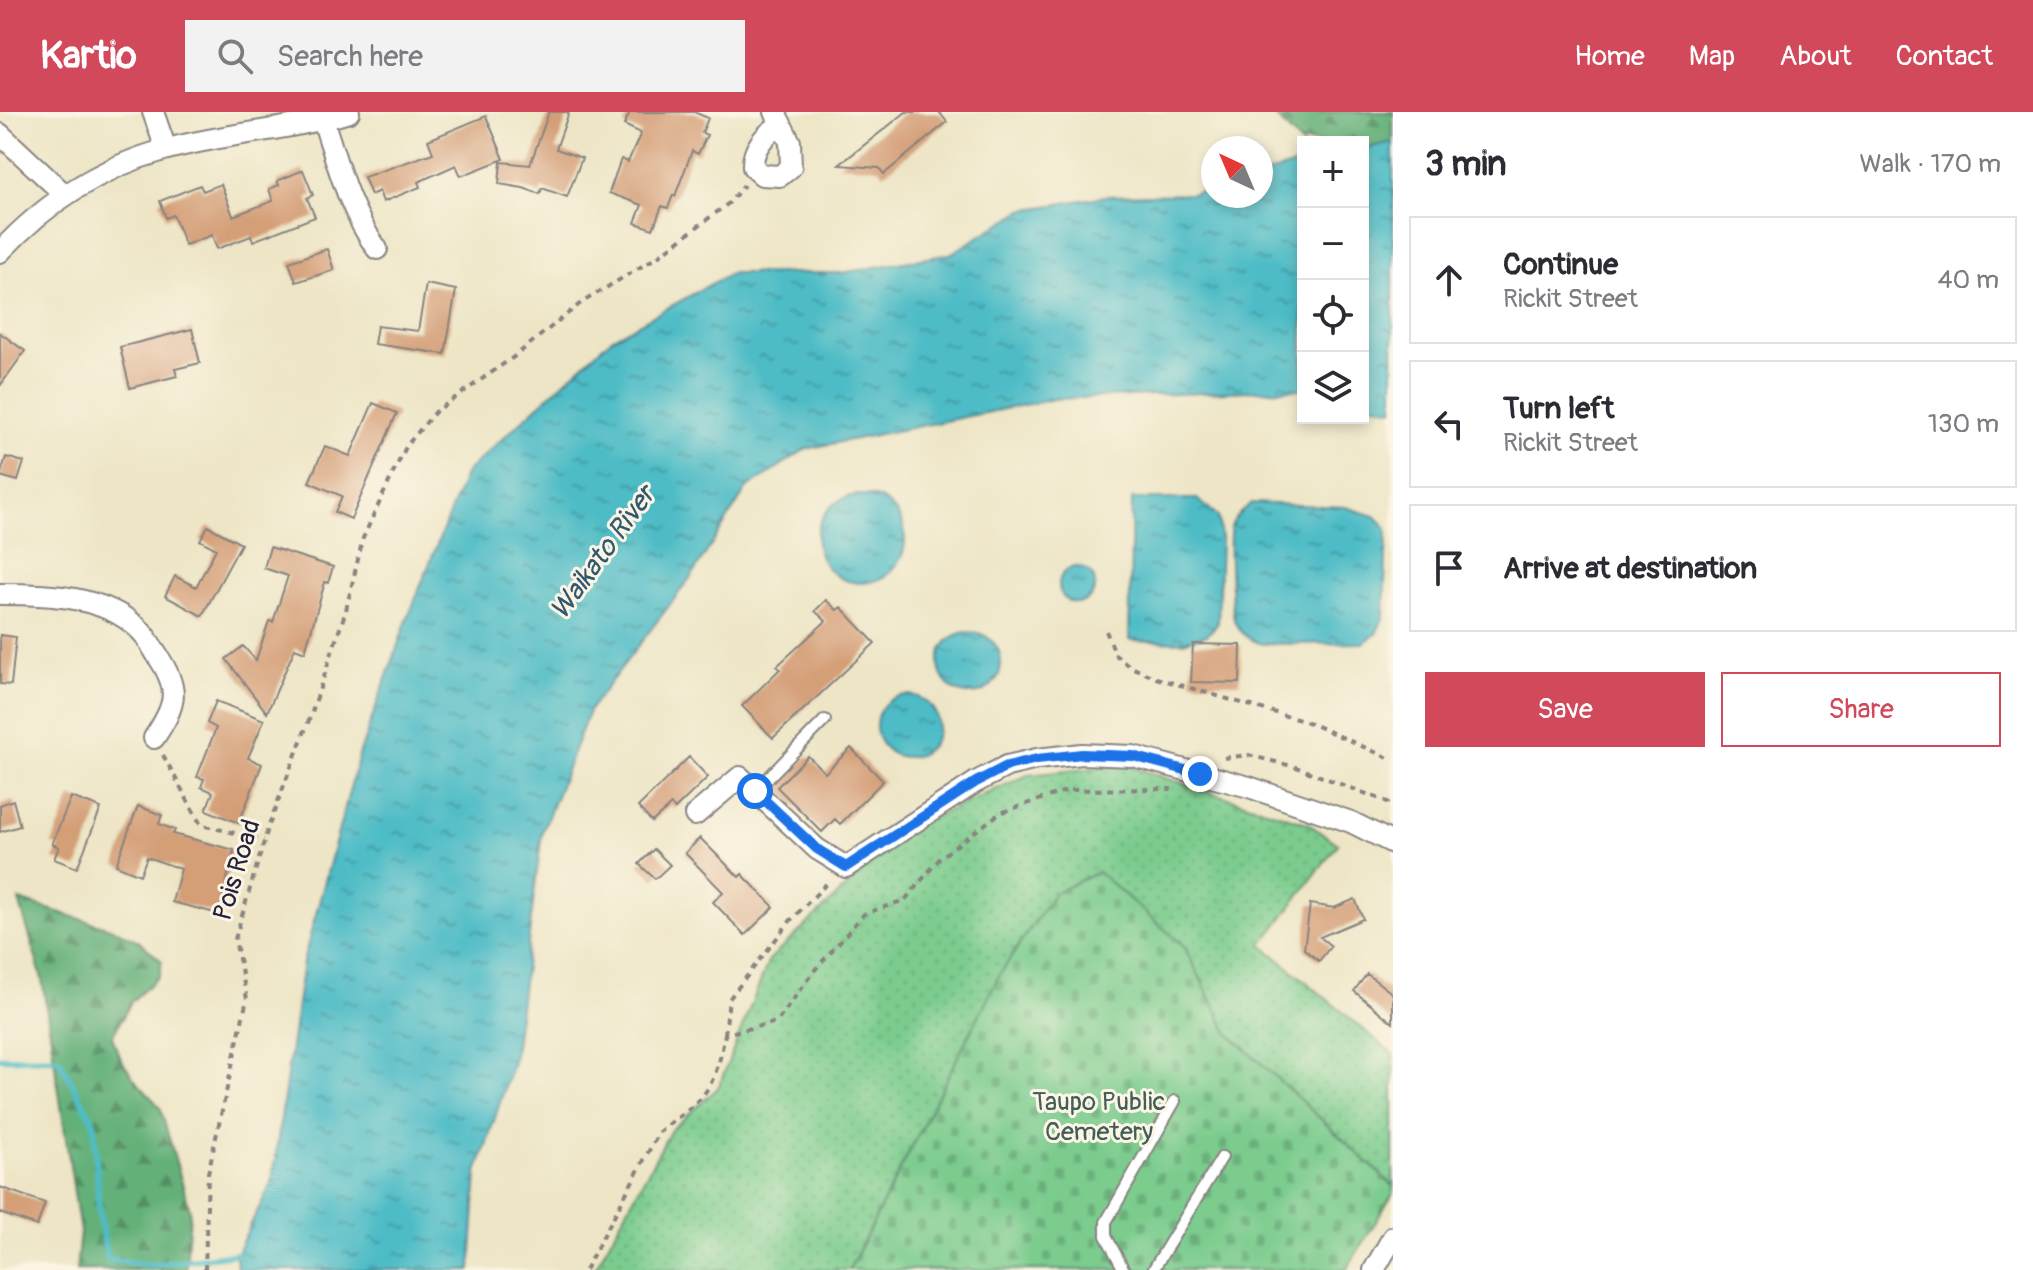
<!DOCTYPE html>
<meta charset="utf-8">
<style>
body{margin:0;font-family:Pangolin,sans-serif;background:#f2f2f3;color:#2b2b33}
.controls{position:absolute;right:24px;top:24px;display:grid;overflow:hidden;border-radius:0px;box-shadow:0 4px 12px #0003}
.controls button{width:72px;height:72px;display:grid;place-items:center;padding:0;border:0;border-bottom:2px solid #e1e1e2;background:#fff;color:#2b2b33;font:40px sans-serif}
.compass{position:absolute;left:1201px;top:24px;width:72px;height:72px;border-radius:50%;background:#fff;box-shadow:0 4px 12px #0003;rotate:316deg}
.stop{position:absolute;width:24px;height:24px;margin:-18px;border:6px solid #1a73e8;border-radius:50%;background:#fff}
.stop.end{background:#1a73e8;border-color:#fff;box-shadow:0 2px 8px #0008}
.list{margin:0;padding:0;list-style:none}
h2{display:flex;justify-content:space-between;align-items:center;height:104px;margin:0;padding:0 32px;font-size:34px}
h2 small{font-size:26px;font-weight:400;color:#7c7c81}
.list li{display:grid;grid-template-columns:52px 1fr auto;gap:24px;align-items:center;box-sizing:border-box;height:128px;margin:0 16px 16px;padding:0 16px;border:2px solid #e1e1e2;border-radius:0px}
.list b{display:block;font-size:30px;white-space:nowrap}
.list p{margin:0;font-size:26px;white-space:nowrap;color:#7c7c81}
.list em{font-size:26px;font-style:normal;color:#7c7c81}
.actions{display:flex;gap:16px;padding:24px 32px}
.actions a{flex:1;padding:18px 0;border:2px solid #d1495b;border-radius:0px;text-align:center;font-size:28px;color:#d1495b}
.actions .main{background:#d1495b;color:#fff}
.icon{flex:none;width:44px;height:44px;fill:none;stroke:currentColor;stroke-width:2;stroke-linecap:round;stroke-linejoin:round}
.map{position:relative;flex:none;width:1393px;height:1158px;overflow:hidden}
header{display:flex;align-items:center;gap:48px;box-sizing:border-box;height:112px;padding:0 40px;background:#d1495b;color:#fff}
header strong{font-size:38px}
nav{display:flex;gap:44px;margin-inline-start:auto;font-size:28px}
.search{width:560px;height:72px;background:#f2f2f3;display:flex;align-items:center;gap:20px;box-sizing:border-box;padding:0 28px;border-radius:0px;color:#7c7c81;font-size:30px}
main{display:flex}
aside{flex:1;background:#fff}
.map>svg:first-child{display:block}
.grass{fill:url(#grass-dots);stroke:#4e7764;stroke-width:2}
.forest{fill:url(#forest-firs);stroke:#43695a;stroke-width:2}
.cemetery{fill:url(#cemetery-stones);stroke:#4e7764;stroke-width:2}
.water{fill:url(#water-ripples);stroke:#386f80;stroke-width:2}
.lines{fill:none;stroke-linecap:round;stroke-linejoin:round}
.stream{stroke:#4ebcc6;stroke-width:6}
.building{fill:#d49e77}
.lane-casing{stroke:#888480;stroke-width:14}
.street-casing{stroke:#888480;stroke-width:24}
.path{stroke:#888480;stroke-width:4;stroke-dasharray:6 6;stroke-linecap:butt}
.lane{stroke:#fff;stroke-width:10}
.street{stroke:#fff;stroke-width:20}
.route{stroke:#1a73e8;stroke-width:10}
.labels{text-anchor:middle;dominant-baseline:central;stroke-width:6;stroke-linejoin:round;paint-order:stroke}
.street-label{font-size:26px;fill:#22223b;stroke:#fcf5e5}
.park-label{font-size:26px;fill:#415e58;stroke:#fcf5e5}
.water-label{font-size:28px;font-style:italic;fill:#31586c;stroke:#fcf5e5}
</style>
<header>
<strong>Kartio</strong>
<div class="search"><svg class="icon" aria-label="search" viewBox="0 0 24 24"><circle cx="10" cy="10" r="6"/><path d="M15 15l6 6"/></svg>Search here</div>
<nav><a>Home</a><a>Map</a><a>About</a><a>Contact</a></nav>
</header>
<main>
<div class="map">
<svg width="1393" height="1158" viewBox="0 0 1393 1158">
<defs>
<pattern id="grass-dots" width="8" height="8" patternUnits="userSpaceOnUse" patternTransform="scale(2)"><rect width="8" height="8" fill="#7bcc8e"/><path d="M2 2h.1M6 6h.1" fill="none" stroke="#6aaf7b" stroke-width="1.8" stroke-linecap="round"/></pattern>
<pattern id="forest-firs" width="22" height="20" patternUnits="userSpaceOnUse" patternTransform="scale(2)"><rect width="22" height="20" fill="#64b079"/><path d="M5 1l3.5 6h-7zM16 11l3.5 6h-7z" fill="#528f64"/></pattern>
<pattern id="cemetery-stones" width="16" height="16" patternUnits="userSpaceOnUse" patternTransform="scale(2)"><rect width="16" height="16" fill="#7bcc8e"/><path d="M2 7V4a2 2 0 0 1 4 0v3zM10 15v-3a2 2 0 0 1 4 0v3z" fill="#6aaf7b"/></pattern>
<pattern id="water-ripples" width="26" height="14" patternUnits="userSpaceOnUse" patternTransform="scale(2)"><rect width="26" height="14" fill="#4ebcc6"/><path d="M2 4q2-2 4 0t4 0M15 11q2-2 4 0t4 0" fill="none" stroke="#4098a2"/></pattern>
</defs>
<rect width="100%" height="100%" fill="#fcf5e5"/>
<filter id="ink" filterUnits="userSpaceOnUse"><feTurbulence type="fractalNoise" baseFrequency=".0125" numOctaves="2"/><feDisplacementMap in="SourceGraphic" scale="16" xChannelSelector="R" yChannelSelector="G"/><feConvolveMatrix kernelMatrix="1 2 1 2 8 2 1 2 1" color-interpolation-filters="sRGB"/></filter>
<filter id="wash" filterUnits="userSpaceOnUse"><feTurbulence type="fractalNoise" baseFrequency=".006" numOctaves="4" result="noise"/><feDisplacementMap in="SourceGraphic" scale="32" xChannelSelector="R" yChannelSelector="G"/><feGaussianBlur stdDeviation="1.8" result="paint"/><feColorMatrix in="noise" values="0 0 0 0 0 0 0 0 0 0 0 0 0 0 0 0 0 1.4 0 .05"/><feComposite in="paint" operator="in"/></filter>
<g filter="url(#wash)">
<rect width="100%" height="100%" fill="#ede5c5"/>
<path class="grass" d="M 1125,653 L 1307,711 L 1338,732 L 1262,833 L 1393,942 L 1393,1074 L 1228,921 L 1184,834 L 1054,781 L 1000,862 L 849,1158 L 594,1158 L 671,1018 L 718,976 L 769,848 L 909,716 L 1028,663 Z"/>
<path class="forest" d="M 1271,0 L 1393,0 L 1393,30 L 1363,37 L 1363,30 L 1303,30 L 1303,34 Z
M 19,788 L 113,817 L 139,829 L 162,849 L 159,864 L 131,890 L 112,925 L 121,947 L 134,967 L 160,995 L 190,1098 L 186,1158 L 76,1158 L 80,1120 L 42,867 Z"/>
<path class="cemetery" d="M 1098,760 L 1184,834 L 1228,921 L 1393,1074 L 1393,1082 L 1346,1158 L 849,1158 L 1000,862 L 1054,781 Z"/>
<path class="water" d="M 1393,30 L 1393,297 L 1363,290 L 1363,37 Z
M 1303,51 L 1303,277 L 1054,287 L 806,337 L 747,376 L 691,465 L 590,597 L 542,720 L 513,950 L 477,1061 L 471,1158 L 237,1158 L 236,1142 L 272,1070 L 303,850 L 359,643 L 405,513 L 466,360 L 611,227 L 731,161 L 841,161 L 950,142 L 1023,98 L 1106,84 L 1191,82 L 1213,76 L 1213,84 L 1261,84 L 1261,63 Z
M817 427a44 44 0 1 1 88 0a44 44 0 1 1-88 0Z
M 1132,387 L 1197,387 L 1218,404 L 1221,426 L 1218,511 L 1207,523 L 1183,530 L 1129,528 Z
M 1252,391 L 1345,395 L 1375,404 L 1387,416 L 1384,504 L 1376,522 L 1363,531 L 1263,532 C 1251,529 1240,522 1235,510 C 1231,501 1228,425 1231,415 C 1235,404 1243,398 1252,391 Z
M1059 473a18 18 0 1 1 36 0a18 18 0 1 1-36 0Z
M939 551a31 31 0 1 1 62 0a31 31 0 1 1-62 0Z
M876 614a31 31 0 1 1 62 0a31 31 0 1 1-62 0Z"/>
<g class="lines">
<path class="stream" d="M 0,946 L 59,947 L 94,1011 L 99,1099 L 107,1147 L 151,1153 L 236,1142"/>
</g>
<g id="blocks">
<path class="building" d="M 549,0 L 569,0 L 556,37 L 582,46 L 567,85 L 542,76 L 540,82 L 523,76 L 499,72 L 501,50 L 530,53 Z
M 630,0 L 694,0 L 708,6 L 702,21 L 707,23 L 698,42 L 692,39 L 675,84 L 673,83 L 668,96 L 662,94 L 653,117 L 635,111 L 642,93 L 609,81 L 621,47 L 628,50 L 641,21 L 624,13 Z
M 906,0 L 939,0 L 947,10 L 884,62 L 879,56 L 839,53 Z
M 486,4 L 504,47 L 461,64 L 456,53 L 418,70 L 420,75 L 383,90 L 379,79 L 371,83 L 364,65 L 433,41 L 428,28 Z
M 303,58 L 313,83 L 307,86 L 315,105 L 253,129 L 251,124 L 217,137 L 212,123 L 185,133 L 173,103 L 166,106 L 160,89 L 200,73 L 203,79 L 221,72 L 233,104 L 273,89 L 269,77 L 279,73 L 277,69 Z
M 327,137 L 334,158 L 296,170 L 289,150 Z
M 426,172 L 456,178 L 445,242 L 374,232 L 377,214 L 418,219 Z
M 192,217 L 200,251 L 175,257 L 177,264 L 130,276 L 120,235 Z
M 0,221 L 25,239 L 0,274 Z
M 373,291 L 397,301 L 351,407 L 335,400 L 342,384 L 309,370 L 325,334 L 350,344 Z
M 6,345 L 24,350 L 18,369 L 0,364 Z
M 208,414 L 241,432 L 202,504 L 165,484 L 175,464 L 196,475 L 216,437 L 200,428 Z
M 270,435 L 333,455 L 328,471 L 325,470 L 305,540 L 295,536 L 267,601 L 226,547 L 243,534 L 256,548 L 269,509 L 273,510 L 288,464 L 264,456 Z
M 826,488 L 837,498 L 841,495 L 875,531 L 773,626 L 742,594 L 780,557 L 777,554 L 826,509 L 815,499 Z
M 0,523 L 16,525 L 11,573 L 0,572 Z
M 1193,532 L 1241,533 L 1240,571 L 1191,570 Z
M 216,589 L 264,608 L 248,646 L 262,652 L 239,711 L 206,698 L 213,680 L 201,675 L 204,667 L 197,665 L 216,616 L 207,611 Z
M 851,636 L 883,669 L 840,712 L 835,707 L 822,720 L 777,675 L 808,644 L 825,661 Z
M 689,645 L 708,665 L 675,697 L 671,693 L 652,710 L 638,695 Z
M 71,685 L 101,696 L 77,756 L 54,747 L 59,735 L 52,732 Z
M 13,688 L 20,714 L 0,720 L 0,693 Z
M 138,694 L 162,703 L 159,712 L 175,718 L 173,722 L 234,738 L 219,802 L 172,790 L 181,757 L 147,745 L 140,763 L 116,753 Z
M 700,726 L 739,765 L 742,762 L 774,795 L 745,823 L 713,790 L 723,780 L 685,741 Z
M 654,737 L 670,753 L 655,767 L 639,752 Z
M 1355,787 L 1363,807 L 1320,825 L 1331,834 L 1319,849 L 1304,837 L 1310,792 L 1334,796 Z
M 1367,862 L 1393,882 L 1393,911 L 1354,879 Z
M 0,1075 L 45,1091 L 37,1114 L 0,1101 Z"/>
</g>
</g>
<g filter="url(#ink)">
<use href="#blocks" fill-opacity="0" stroke="#888480" stroke-width="2"/>
<g class="lines">
<defs>
<path id="lane" d="M 755,679 L 825,608
M 1124,1158 L 1106,1124 L 1106,1110 L 1175,989
M 1153,1158 L 1222,1045"/>
<path id="street" d="M 153,0 L 166,37
M 775,0 L 790,30 L 791,55 L 780,64 L 762,63 L 753,55 C 752,37 765,22 780,13
M 323,8 C 338,53 349,98 377,137
M 0,22 L 64,82
M 0,140 C 45,91 99,56 164,38 C 224,21 289,19 349,0
M 0,482 C 46,482 105,483 140,518 C 147,525 152,535 157,543 C 181,578 176,593 154,626
M 695,703 L 740,665 L 817,737 L 846,755 L 976,670 L 1007,654 L 1037,647 L 1082,642 L 1133,644 L 1249,675 L 1351,710 L 1393,731
M 1374,1158 L 1393,1125"/>
</defs>
<use href="#lane" class="lane-casing"/>
<use href="#street" class="street-casing"/>
<path class="path" d="M 1106,519 L 1116,543 L 1131,555 L 1156,566 L 1310,611 L 1393,648
M 163,643 L 201,713 L 264,728
M 1224,646 L 1248,643 L 1296,655 L 1393,692
M 725,922 L 729,887 L 791,808 L 829,769
M 205,1158 L 208,1061 L 247,887 L 235,827 L 269,713 L 312,600 L 346,498 L 363,426 L 396,355 L 407,333 L 435,300 L 515,244 L 581,191 L 657,145 L 729,91 L 744,73
M 585,1158 L 659,1020 C 670,1010 684,1002 695,992 C 716,972 720,948 725,922 L 777,910 L 813,860 L 864,802 L 905,788 L 941,745 L 1000,701 L 1068,678 L 1172,677"/>
<use href="#lane" class="lane"/>
<use href="#street" class="street"/>
</g>
</g>
<g class="lines" filter="url(#ink)">
<path class="route" d="M 755,679 L 817,737 L 846,755 L 976,670 L 1007,654 L 1037,647 L 1082,642 L 1133,644 L 1200,662"/>
</g>
<g class="labels">
<g class="street-label">
<text transform="translate(237 758) rotate(-73)">Pois Road</text>
</g>
<g class="park-label">
<text x="1099" y="990">Taupo Public<tspan x="1099" dy="30">Cemetery</tspan></text>
</g>
<g class="water-label">
<text transform="translate(603 441) rotate(-54)">Waikato River</text>
</g>
</g>
</svg>
<div class="controls">
<button>+</button>
<button>−</button>
<button><svg class="icon" aria-label="locate" viewBox="0 0 24 24"><circle cx="12" cy="12" r="6"/><path d="M12 2v4M12 18v4M2 12h4M18 12h4"/></svg></button>
<button><svg class="icon" aria-label="layers" viewBox="0 0 24 24"><path d="M12 4l9 5-9 5-9-5zM3 14l9 5 9-5"/></svg></button>
</div>
<svg class="compass" viewBox="-18 -18 36 36"><path d="M0-13l5 13h-10z" fill="#e53935"/><path d="M0 13l5-13h-10z" fill="#7c7c81"/></svg>
<div class="stop" style="left:755px;top:679px"></div>
<div class="stop end" style="left:1200px;top:662px"></div>
</div>
<aside>
<h2>3 min<small>Walk · 170 m</small></h2>
<ul class="list">
<li><svg class="icon" aria-label="ahead" viewBox="0 0 24 24"><path d="M12 20V5M6 11l6-6 6 6"/></svg><div><b>Continue</b><p>Rickit Street</p></div><em>40 m</em></li>
<li><svg class="icon" aria-label="left" viewBox="0 0 24 24"><path d="M17 20v-9H6M10 6l-5 5 5 5"/></svg><div><b>Turn left</b><p>Rickit Street</p></div><em>130 m</em></li>
<li><svg class="icon" aria-label="arrive" viewBox="0 0 24 24"><path d="M6 21V4h12l-3 4 3 4H6"/></svg><div><b>Arrive at destination</b></div></li>
</ul>
<div class="actions"><a class="main">Save</a><a>Share</a></div>
</aside>
</main>
